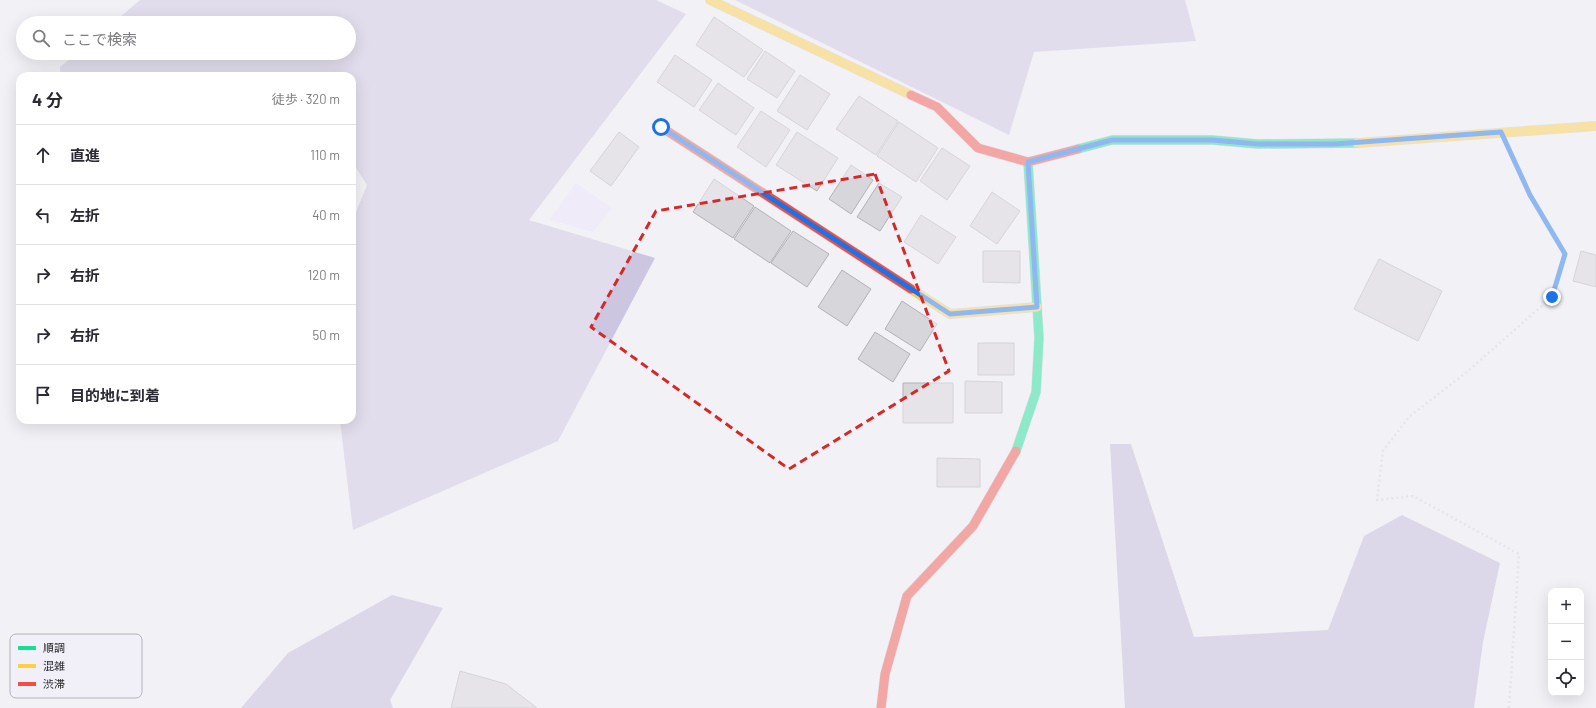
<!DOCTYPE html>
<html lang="ja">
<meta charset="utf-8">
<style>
body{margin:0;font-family:Barlow,"Noto Sans JP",sans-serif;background:#f7f7f7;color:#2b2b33}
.controls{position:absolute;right:12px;bottom:12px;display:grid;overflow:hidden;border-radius:8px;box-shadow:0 4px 16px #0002}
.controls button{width:36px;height:36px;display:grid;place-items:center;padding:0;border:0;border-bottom:1px solid #e1e1e2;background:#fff;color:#2b2b33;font:20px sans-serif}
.stop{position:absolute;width:12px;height:12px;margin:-9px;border:3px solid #1a73e8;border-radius:50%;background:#fff}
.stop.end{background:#1a73e8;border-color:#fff;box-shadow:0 1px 4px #0008}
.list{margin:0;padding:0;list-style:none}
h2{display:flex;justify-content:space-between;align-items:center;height:52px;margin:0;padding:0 16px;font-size:17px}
h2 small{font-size:13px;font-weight:400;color:#7c7c81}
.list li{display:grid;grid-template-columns:26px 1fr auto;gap:12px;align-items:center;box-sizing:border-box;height:60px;padding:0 16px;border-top:1px solid #e1e1e2}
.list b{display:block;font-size:15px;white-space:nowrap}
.list em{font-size:13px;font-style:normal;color:#7c7c81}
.icon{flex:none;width:22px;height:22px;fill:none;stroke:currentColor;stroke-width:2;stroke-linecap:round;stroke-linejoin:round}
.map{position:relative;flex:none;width:1596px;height:708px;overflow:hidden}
.search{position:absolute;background:#fff;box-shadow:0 4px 16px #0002;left:16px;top:16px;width:340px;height:44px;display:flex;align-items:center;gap:10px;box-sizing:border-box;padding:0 14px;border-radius:22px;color:#7c7c81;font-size:15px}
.panel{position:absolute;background:#fff;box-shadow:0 4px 16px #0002;left:16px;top:72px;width:340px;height:352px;border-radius:12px}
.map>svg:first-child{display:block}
.green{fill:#eae5fa}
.forest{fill:#ccc6e0}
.water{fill:#c2badb}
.building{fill:#d7d6da;stroke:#b3b2b6}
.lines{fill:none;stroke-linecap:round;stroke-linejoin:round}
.fast-casing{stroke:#cecdd1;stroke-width:10}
.slow-casing{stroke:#cecdd1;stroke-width:10}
.jam-casing{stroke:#cecdd1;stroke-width:10}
.path{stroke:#d7d7d7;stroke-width:2.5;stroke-dasharray:2 3;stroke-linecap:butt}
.fast{stroke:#16e098;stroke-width:9}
.slow{stroke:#ffcf43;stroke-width:9}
.jam{stroke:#f24e42;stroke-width:9}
.route{stroke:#1a73e8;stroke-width:5}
.marked{fill:none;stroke:#d62828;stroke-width:3;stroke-dasharray:8 5;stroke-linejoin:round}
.key{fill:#f1eff8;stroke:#b4b3ba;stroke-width:1}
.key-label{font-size:11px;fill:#27262a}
</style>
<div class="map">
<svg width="1596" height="708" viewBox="0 0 1596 708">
<rect width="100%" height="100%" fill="#f2f1f6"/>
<path class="green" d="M 576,183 L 612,208 L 593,232 L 550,220 Z"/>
<path class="forest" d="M 140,0 L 656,0 L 686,14 L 529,220 L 655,258 L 558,441 L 353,530 L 340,420 L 352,420 L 352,222 L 367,185 L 352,162 L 352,76 L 60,76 L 60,67 L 77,53 L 349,53 L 349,23 L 113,23 Z
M 735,0 L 1185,0 L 1196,41 L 1034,52 L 1009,135 Z"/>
<path class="water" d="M 1110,444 L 1131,444 L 1194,637 L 1328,630 L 1364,536 L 1402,515 L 1500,563 L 1483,642 L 1474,708 L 1125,708 Z
M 392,595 L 443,608 L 390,700 L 393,708 L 241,708 L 288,653 Z"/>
<path class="building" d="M 714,17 L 763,50 L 744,77 L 696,45 Z
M 765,51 L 795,71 L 777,98 L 747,79 Z
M 675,55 L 712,80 L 694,107 L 657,82 Z
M 800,75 L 830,94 L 807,130 L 777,111 Z
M 718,83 L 754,108 L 736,135 L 699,110 Z
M 859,96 L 898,121 L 876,155 L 836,129 Z
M 761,111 L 790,130 L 766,167 L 737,147 Z
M 899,122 L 938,148 L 916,182 L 877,156 Z
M 619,132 L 639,147 L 611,186 L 590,171 Z
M 797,132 L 838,158 L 817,191 L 776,165 Z
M 942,148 L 970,166 L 947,200 L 920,181 Z
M 851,165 L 873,180 L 851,214 L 829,199 Z
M 714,179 L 754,206 L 733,238 L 693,212 Z
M 879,183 L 902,197 L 880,231 L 857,217 Z
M 992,192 L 1020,211 L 997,244 L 970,226 Z
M 755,207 L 791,231 L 770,263 L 734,239 Z
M 921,215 L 956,237 L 938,264 L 904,242 Z
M 793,231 L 829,254 L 807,287 L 771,263 Z
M 983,251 L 1020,251 L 1020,283 L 983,282 Z
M 1581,251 L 1596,255 L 1596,287 L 1573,281 Z
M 1379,259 L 1442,291 L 1418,341 L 1354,309 Z
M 842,270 L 871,289 L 847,326 L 818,307 Z
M 902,301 L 937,324 L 920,351 L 885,329 Z
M 875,332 L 910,354 L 893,382 L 858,359 Z
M 978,343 L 1014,343 L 1014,375 L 978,375 Z
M 965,381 L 1002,382 L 1002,413 L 965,413 Z
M 903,383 L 953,383 L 953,423 L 903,423 Z
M 937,458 L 980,459 L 980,487 L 937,487 Z
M 460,671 L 506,684 L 537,708 L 451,708 Z"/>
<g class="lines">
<defs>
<path id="fast" d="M 1078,149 L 1112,140 L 1212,140 L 1258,144 L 1357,143
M 1016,451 L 1036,392 L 1039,338 L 1028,162"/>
<path id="slow" d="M 710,0 L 911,95
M 1357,143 L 1596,126
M 911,289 L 950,314 L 1037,307"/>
<path id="jam" d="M 911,95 L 937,107 L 978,148 L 1028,162 L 1078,149
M 661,127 L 911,289
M 881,708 L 885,674 L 907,596 L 973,526 L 1016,451"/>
</defs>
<use href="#fast" class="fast-casing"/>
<use href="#slow" class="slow-casing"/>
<use href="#jam" class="jam-casing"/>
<path class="path" d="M 1509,708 L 1519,554 L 1413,496 L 1377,500 L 1383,451 L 1409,417 L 1468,371 L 1552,297 L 1565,254 L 1530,195 L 1512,157"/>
<use href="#fast" class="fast"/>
<use href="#slow" class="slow"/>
<use href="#jam" class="jam"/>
</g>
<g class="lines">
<path class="route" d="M 661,127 L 950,314 L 1037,307 L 1028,162 L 1112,140 L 1212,140 L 1258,144 L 1334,144 L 1501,132 L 1530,195 L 1565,254 L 1552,297"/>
</g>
<path d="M0 0H1596V708H0ZM 875,174 L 949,371 L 789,469 L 591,327 L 656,211 Z" fill="#f2f1f6" fill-opacity=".55" fill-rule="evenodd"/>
<path class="marked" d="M 875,174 L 949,371 L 789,469 L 591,327 L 656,211 Z"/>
<rect x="10" y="634" width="132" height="64" rx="6" class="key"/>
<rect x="18" y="646" width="18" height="4" fill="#16e098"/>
<rect x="18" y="664" width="18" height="4" fill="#ffcf43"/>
<rect x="18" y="682" width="18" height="4" fill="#f24e42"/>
<g class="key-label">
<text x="43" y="652">順調</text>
<text x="43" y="670">混雑</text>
<text x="43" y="688">渋滞</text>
</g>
</svg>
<div class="controls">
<button>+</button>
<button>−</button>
<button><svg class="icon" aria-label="locate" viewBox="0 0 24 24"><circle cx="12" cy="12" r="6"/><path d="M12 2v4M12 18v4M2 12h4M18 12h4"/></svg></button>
</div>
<div class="stop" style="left:661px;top:127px"></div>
<div class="stop end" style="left:1552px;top:297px"></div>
<div class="search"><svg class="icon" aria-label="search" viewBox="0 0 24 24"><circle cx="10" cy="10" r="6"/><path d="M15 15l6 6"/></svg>ここで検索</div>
<section class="panel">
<h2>4 分<small>徒歩 · 320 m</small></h2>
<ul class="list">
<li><svg class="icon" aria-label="ahead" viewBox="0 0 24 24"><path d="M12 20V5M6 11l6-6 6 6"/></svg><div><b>直進</b></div><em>110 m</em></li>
<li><svg class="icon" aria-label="left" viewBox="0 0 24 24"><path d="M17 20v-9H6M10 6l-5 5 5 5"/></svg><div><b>左折</b></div><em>40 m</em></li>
<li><svg class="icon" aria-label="right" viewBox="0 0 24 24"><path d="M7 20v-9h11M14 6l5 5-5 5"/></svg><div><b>右折</b></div><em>120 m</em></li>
<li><svg class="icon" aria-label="right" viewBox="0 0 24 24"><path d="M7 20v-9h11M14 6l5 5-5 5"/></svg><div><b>右折</b></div><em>50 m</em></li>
<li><svg class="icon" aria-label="arrive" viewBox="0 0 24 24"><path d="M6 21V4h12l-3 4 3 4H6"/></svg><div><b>目的地に到着</b></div></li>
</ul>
</section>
</div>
